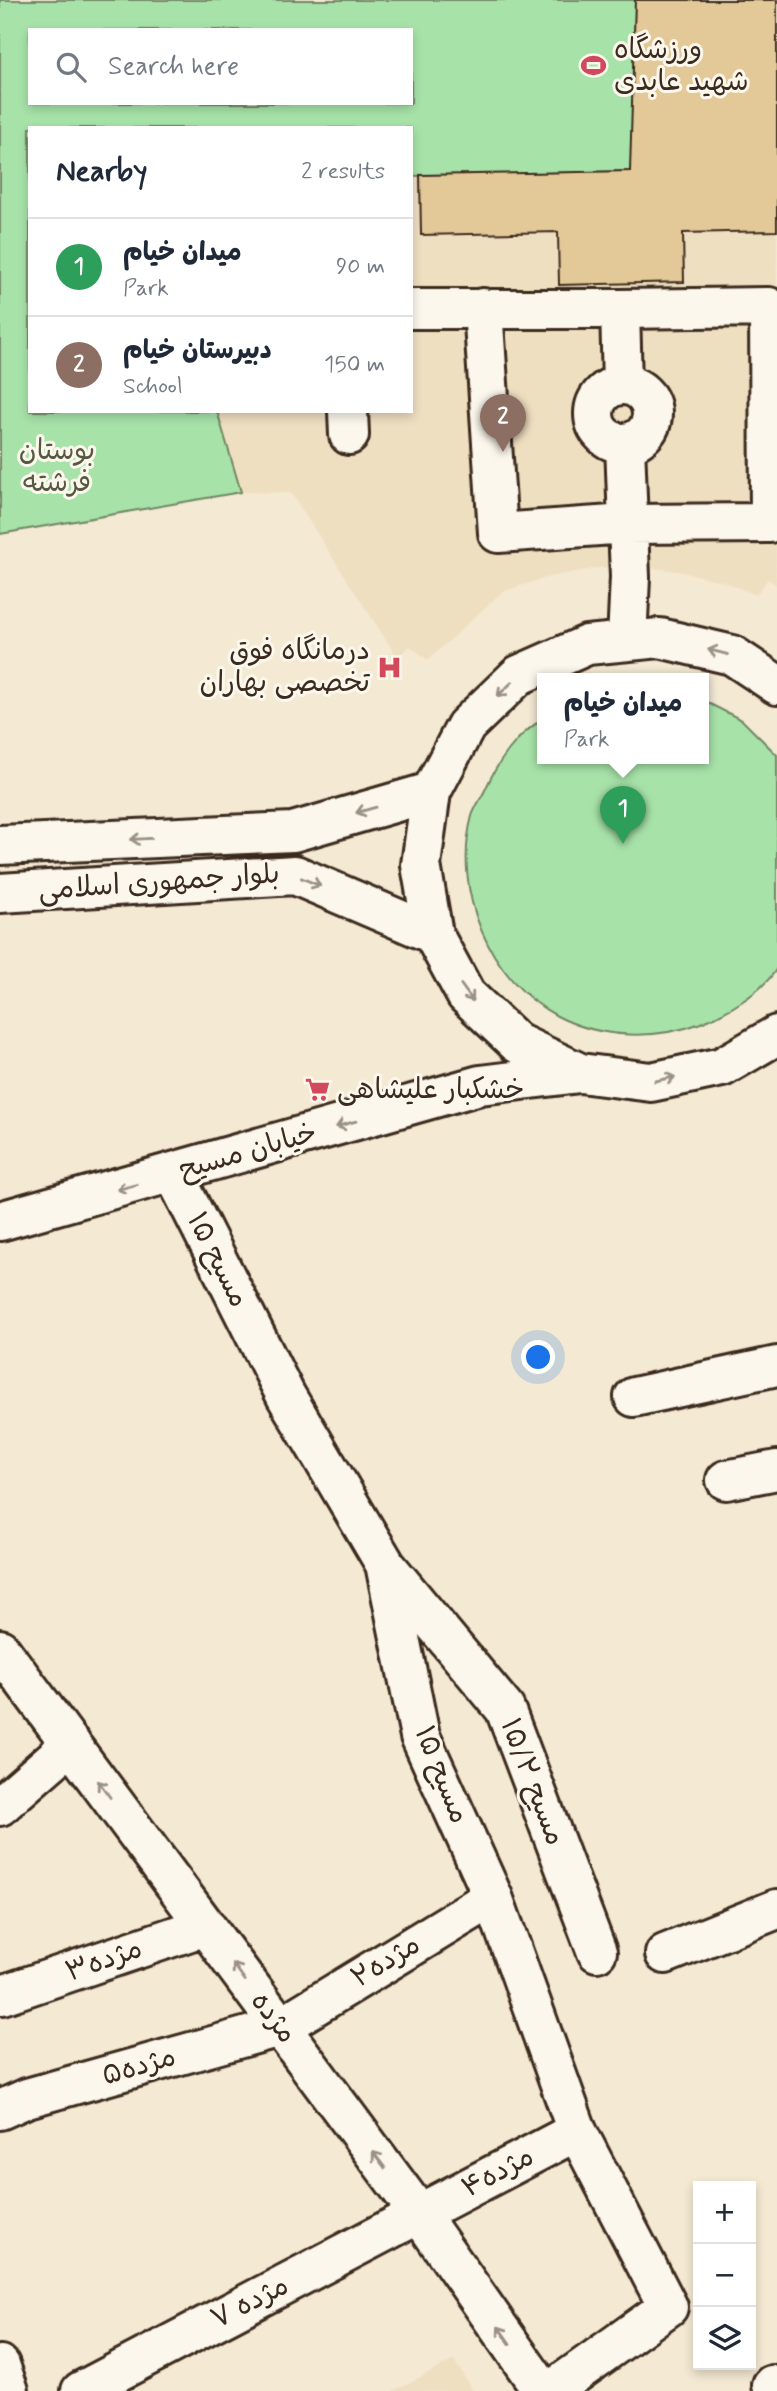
<!DOCTYPE html>
<meta charset="utf-8">
<style>
body{margin:0;font-family:Mynerve,"Playpen Sans Arabic",sans-serif;background:#f6f6f7;color:#1f2937}
.controls{position:absolute;right:21px;bottom:21px;display:grid;overflow:hidden;border-radius:0px;box-shadow:0 4px 10px #0003}
.controls button{width:63px;height:63px;display:grid;place-items:center;padding:0;border:0;border-bottom:2px solid #e0e1e3;background:#fff;color:#1f2937;font:35px sans-serif}
.you{position:absolute;left:539px;top:1358px;width:24px;height:24px;margin:-18px;border:5px solid #fff;border-radius:50%;background:#1a73e8;box-shadow:0 0 0 10px #1a73e833}
.badge{display:grid;place-items:center;width:46px;height:46px;border-radius:50%;background:#ea580c;color:#fff;font-size:23px;font-weight:700}
.pin{position:absolute;translate:-50% -58px;filter:drop-shadow(0 2px 4px #0008)}
.pin::after{content:'';position:absolute;top:37px;width:24px;height:21px;background:inherit;clip-path:polygon(0 0,100% 0,50% 100%)}
.popup{position:absolute;left:537px;top:673px;width:172px;height:91px;box-sizing:border-box;display:grid;place-content:center;border-radius:0px;background:#fff;filter:drop-shadow(0 2px 5px #0005);font-size:23px;white-space:nowrap;color:#747a83}
.popup b{font-size:26px;color:#1f2937}
.popup::after{content:'';position:absolute;left:50%;top:100%;margin-left:-14px;border:14px solid transparent;border-top-color:#fff}
.list{margin:0;padding:0;list-style:none}
h2{display:flex;justify-content:space-between;align-items:center;height:91px;margin:0;padding:0 28px;font-size:30px}
h2 small{font-size:23px;font-weight:400;color:#747a83}
.list li{display:grid;grid-template-columns:46px 1fr auto;gap:21px;align-items:center;box-sizing:border-box;height:98px;padding:0 28px;border-top:2px solid #e0e1e3}
.list b{display:block;font-size:26px;white-space:nowrap}
.list p{margin:0;font-size:23px;white-space:nowrap;color:#747a83}
.list em{font-size:23px;font-style:normal;color:#747a83}
.icon{flex:none;width:38px;height:38px;fill:none;stroke:currentColor;stroke-width:2;stroke-linecap:round;stroke-linejoin:round}
.map{position:relative;flex:none;width:777px;height:2391px;overflow:hidden}
.search{position:absolute;background:#fff;box-shadow:0 4px 10px #0003;left:28px;top:28px;width:385px;height:77px;display:flex;align-items:center;gap:18px;box-sizing:border-box;padding:0 24px;border-radius:0px;color:#747a83;font-size:26px}
.panel{position:absolute;background:#fff;box-shadow:0 4px 10px #0003;left:28px;top:126px;width:385px;height:287px;border-radius:0px}
.map>svg:first-child{display:block}
.built{fill:#efdfc1}
.green{fill:#a7e3a9;stroke:#718664;stroke-width:2;fill-rule:evenodd}
.building{fill:#e4c998;stroke:#3b2a1e;stroke-width:2}
.lines{fill:none;stroke-linecap:round;stroke-linejoin:round}
.minor-casing{stroke:#3b2a1e;stroke-width:44}
.major-casing{stroke:#3b2a1e;stroke-width:44}
.minor{stroke:#fbf7ec;stroke-width:38}
.major{stroke:#fbf7ec;stroke-width:38}
.oneway{stroke:#9b9085}
.labels{text-anchor:middle;dominant-baseline:central;stroke-width:6;stroke-linejoin:round;paint-order:stroke}
.poi-label{font-size:28px;fill:#3b2a1e;stroke:#fbf7ec;text-anchor:start}
.park-label{font-size:28px;fill:#565841;stroke:#fbf7ec}
.street-label{font-size:28px;fill:#3b2a1e;stroke:#fbf7ec}
</style>
<div class="map">
<svg width="777" height="2391" viewBox="0 0 777 2391">
<rect width="100%" height="100%" fill="#f4e9d3"/>
<filter id="ink" filterUnits="userSpaceOnUse"><feTurbulence type="fractalNoise" baseFrequency=".0143" numOctaves="2"/><feDisplacementMap in="SourceGraphic" scale="14" xChannelSelector="R" yChannelSelector="G"/><feConvolveMatrix kernelMatrix="1 2 1 2 8 2 1 2 1" color-interpolation-filters="sRGB"/></filter>
<g filter="url(#ink)">
<path class="built" d="M 777,168 L 776,585 L 768,579 L 756,595 L 725,582 L 678,571 L 640,567 L 597,568 L 545,578 L 502,592 L 428,660 L 410,646 L 397,657 L 291,493 L 241,492 L 217,411 L 411,411 L 411,176 Z
M 454,2360 L 473,2391 L 393,2391 Z"/>
<path class="green" d="M 0,0 L 777,0 L 777,168 L 411,176 L 411,128 L 30,128 L 30,411 L 217,411 L 241,492 L 0,534 ZM 30,30 L 411,30 L 411,103 L 30,103 Z
M 704,701 L 742,720 L 777,755 L 777,968 C 763,992 726,1013 701,1023 C 656,1040 601,1039 557,1016 C 489,980 452,891 472,816 C 475,807 482,797 486,788 C 497,763 518,733 542,720 L 542,758 L 704,758 Z"/>
<path class="building" d="M 635,0 L 777,0 L 777,231 L 683,233 L 684,282 L 559,285 L 558,232 L 421,235 L 420,175 L 630,171 Z"/>
<g class="lines">
<defs>
<path id="minor" d="M 483,308 L 498,533 L 627,524 L 770,523 L 769,307 L 620,309
M 411,309 L 620,309 L 622,385
M594 414a29 29 0 1 1 58 0a29 29 0 1 1-58 0Z
M 348,411 L 349,435
M 625,444 L 630,577 L 627,641
M 174,1174 L 286,1396 L 385,1564 L 420,1736 L 493,1897 L 577,2131 L 668,2307 L 551,2391
M 0,1221 L 480,1085 L 580,1073
M 634,1397 L 777,1366
M 726,1480 L 777,1470
M 388,1568 L 505,1709 L 597,1952
M 0,1649 L 420,2215 L 543,2391
M 0,1806 L 71,1744
M 665,1954 L 777,1909
M 2,1995 L 205,1926
M 0,2110 L 27,2098 L 280,2027 L 493,1897
M 0,2365 L 9,2391
M 772,2385 L 777,2389
M 81,2391 L 577,2131"/>
<path id="major" d="M 777,685 L 732,655 L 660,638 L 587,645 L 519,675 L 466,726 L 431,792 L 421,865 L 433,934 L 466,995 L 517,1043 L 580,1073 L 651,1082 L 722,1067 L 777,1035
M 0,845 L 293,832 L 431,792
M 0,893 L 295,875 L 433,934"/>
</defs>
<use href="#minor" class="minor-casing"/>
<use href="#major" class="major-casing"/>
<use href="#minor" class="minor"/>
<use href="#major" class="major"/>
</g>
<defs><path id="oneway-shaft" d="M-6 0H5M1.5-3L5.5 0L1.5 3" fill="none" stroke-width="1.6" stroke-linecap="round" stroke-linejoin="round" transform="scale(1.75)"/></defs>
<g class="oneway">
<use href="#oneway-shaft" transform="translate(718 652) rotate(-166)"/>
<use href="#oneway-shaft" transform="translate(505 689) rotate(136)"/>
<use href="#oneway-shaft" transform="translate(366 810) rotate(164)"/>
<use href="#oneway-shaft" transform="translate(141 839) rotate(177)"/>
<use href="#oneway-shaft" transform="translate(311 882) rotate(23)"/>
<use href="#oneway-shaft" transform="translate(467 993) rotate(54)"/>
<use href="#oneway-shaft" transform="translate(665 1079) rotate(-12)"/>
<use href="#oneway-shaft" transform="translate(346 1124) rotate(164)"/>
<use href="#oneway-shaft" transform="translate(127 1187) rotate(165)"/>
<use href="#oneway-shaft" transform="translate(104 1789) rotate(-126)"/>
<use href="#oneway-shaft" transform="translate(239 1972) rotate(-126)"/>
<use href="#oneway-shaft" transform="translate(379 2160) rotate(-127)"/>
<use href="#oneway-shaft" transform="translate(504 2335) rotate(-125)"/>
</g>
</g>
<defs>
<symbol id="stadium-bare" viewBox="-9 -9 18 18"><path d="M0-5a6.5 5 0 1 0 0 10a6.5 5 0 1 0 0-10ZM-3.5-1.8h7v3.6h-7Z" fill="#d1495b" stroke="#fbf7ec" stroke-width="2.5" paint-order="stroke"/></symbol>
<symbol id="hospital-bare" viewBox="-9 -9 18 18"><path d="M-5-5h3v3.5h4V-5h3V5h-3V1.5h-4V5h-3Z" fill="#d1495b" stroke="#fbf7ec" stroke-width="2.5" paint-order="stroke"/></symbol>
<symbol id="supermarket-bare" viewBox="-9 -9 18 18"><path d="M-6-5.5h2.5l.6 2H6L4.5 2H-2.5L-4.4-4H-6ZM-1.5 3.2a1.3 1.3 0 1 0 .1 0ZM3 3.2a1.3 1.3 0 1 0 .1 0Z" fill="#d1495b" stroke="#fbf7ec" stroke-width="2.5" paint-order="stroke"/></symbol>
</defs>
<g fill-rule="evenodd">
<use href="#stadium-bare" x="576" y="48" width="35" height="35"/>
<use href="#hospital-bare" x="372" y="650" width="35" height="35"/>
<use href="#supermarket-bare" x="300" y="1072" width="35" height="35"/>
</g>
<g class="labels">
<g class="poi-label">
<text x="614" y="50">ورزشگاه<tspan x="614" dy="32">شهید عابدی</tspan></text>
<text x="370" y="651" text-anchor="end">درمانگاه فوق<tspan x="370" dy="32">تخصصی بهاران</tspan></text>
<text x="337" y="1090">خشکبار علیشاهی</text>
</g>
<g class="park-label">
<text x="57" y="451">بوستان<tspan x="57" dy="32">فرشته</tspan></text>
</g>
<g class="street-label">
<text transform="translate(159 883) rotate(-4)">بلوار جمهوری اسلامی</text>
<text transform="translate(248 1152) rotate(-16)">خیابان مسیح</text>
<text transform="translate(217 1260) rotate(63)">مسیح ۱۵</text>
<text transform="translate(441 1775) rotate(68)">مسیح ۱۵</text>
<text transform="translate(532 1782) rotate(69)">مسیح ۱۵/۲</text>
<text transform="translate(104 1961) rotate(-19)">مژده۳</text>
<text transform="translate(386 1962) rotate(-31)">مژده۲</text>
<text transform="translate(273 2018) rotate(53)">مژده</text>
<text transform="translate(139 2067) rotate(-16)">مژده۵</text>
<text transform="translate(498 2173) rotate(-28)">مژده۴</text>
<text transform="translate(250 2303) rotate(-27)">مژده ۷</text>
</g>
</g>
</svg>
<div class="controls">
<button>+</button>
<button>−</button>
<button><svg class="icon" aria-label="layers" viewBox="0 0 24 24"><path d="M12 4l9 5-9 5-9-5zM3 14l9 5 9-5"/></svg></button>
</div>
<div class="you"></div>
<div class="pin badge" style="left:623px;top:844px;background:#2e9e5b">1</div>
<div class="popup"><b>میدان خیام</b>Park</div>
<div class="pin badge" style="left:503px;top:452px;background:#8d6e63">2</div>
<div class="search"><svg class="icon" aria-label="search" viewBox="0 0 24 24"><circle cx="10" cy="10" r="6"/><path d="M15 15l6 6"/></svg>Search here</div>
<section class="panel">
<h2>Nearby<small>2 results</small></h2>
<ul class="list">
<li><span class="badge" style="background:#2e9e5b">1</span><div><b>میدان خیام</b><p>Park</p></div><em>90 m</em></li>
<li><span class="badge" style="background:#8d6e63">2</span><div><b>دبیرستان خیام</b><p>School</p></div><em>150 m</em></li>
</ul>
</section>
</div>
